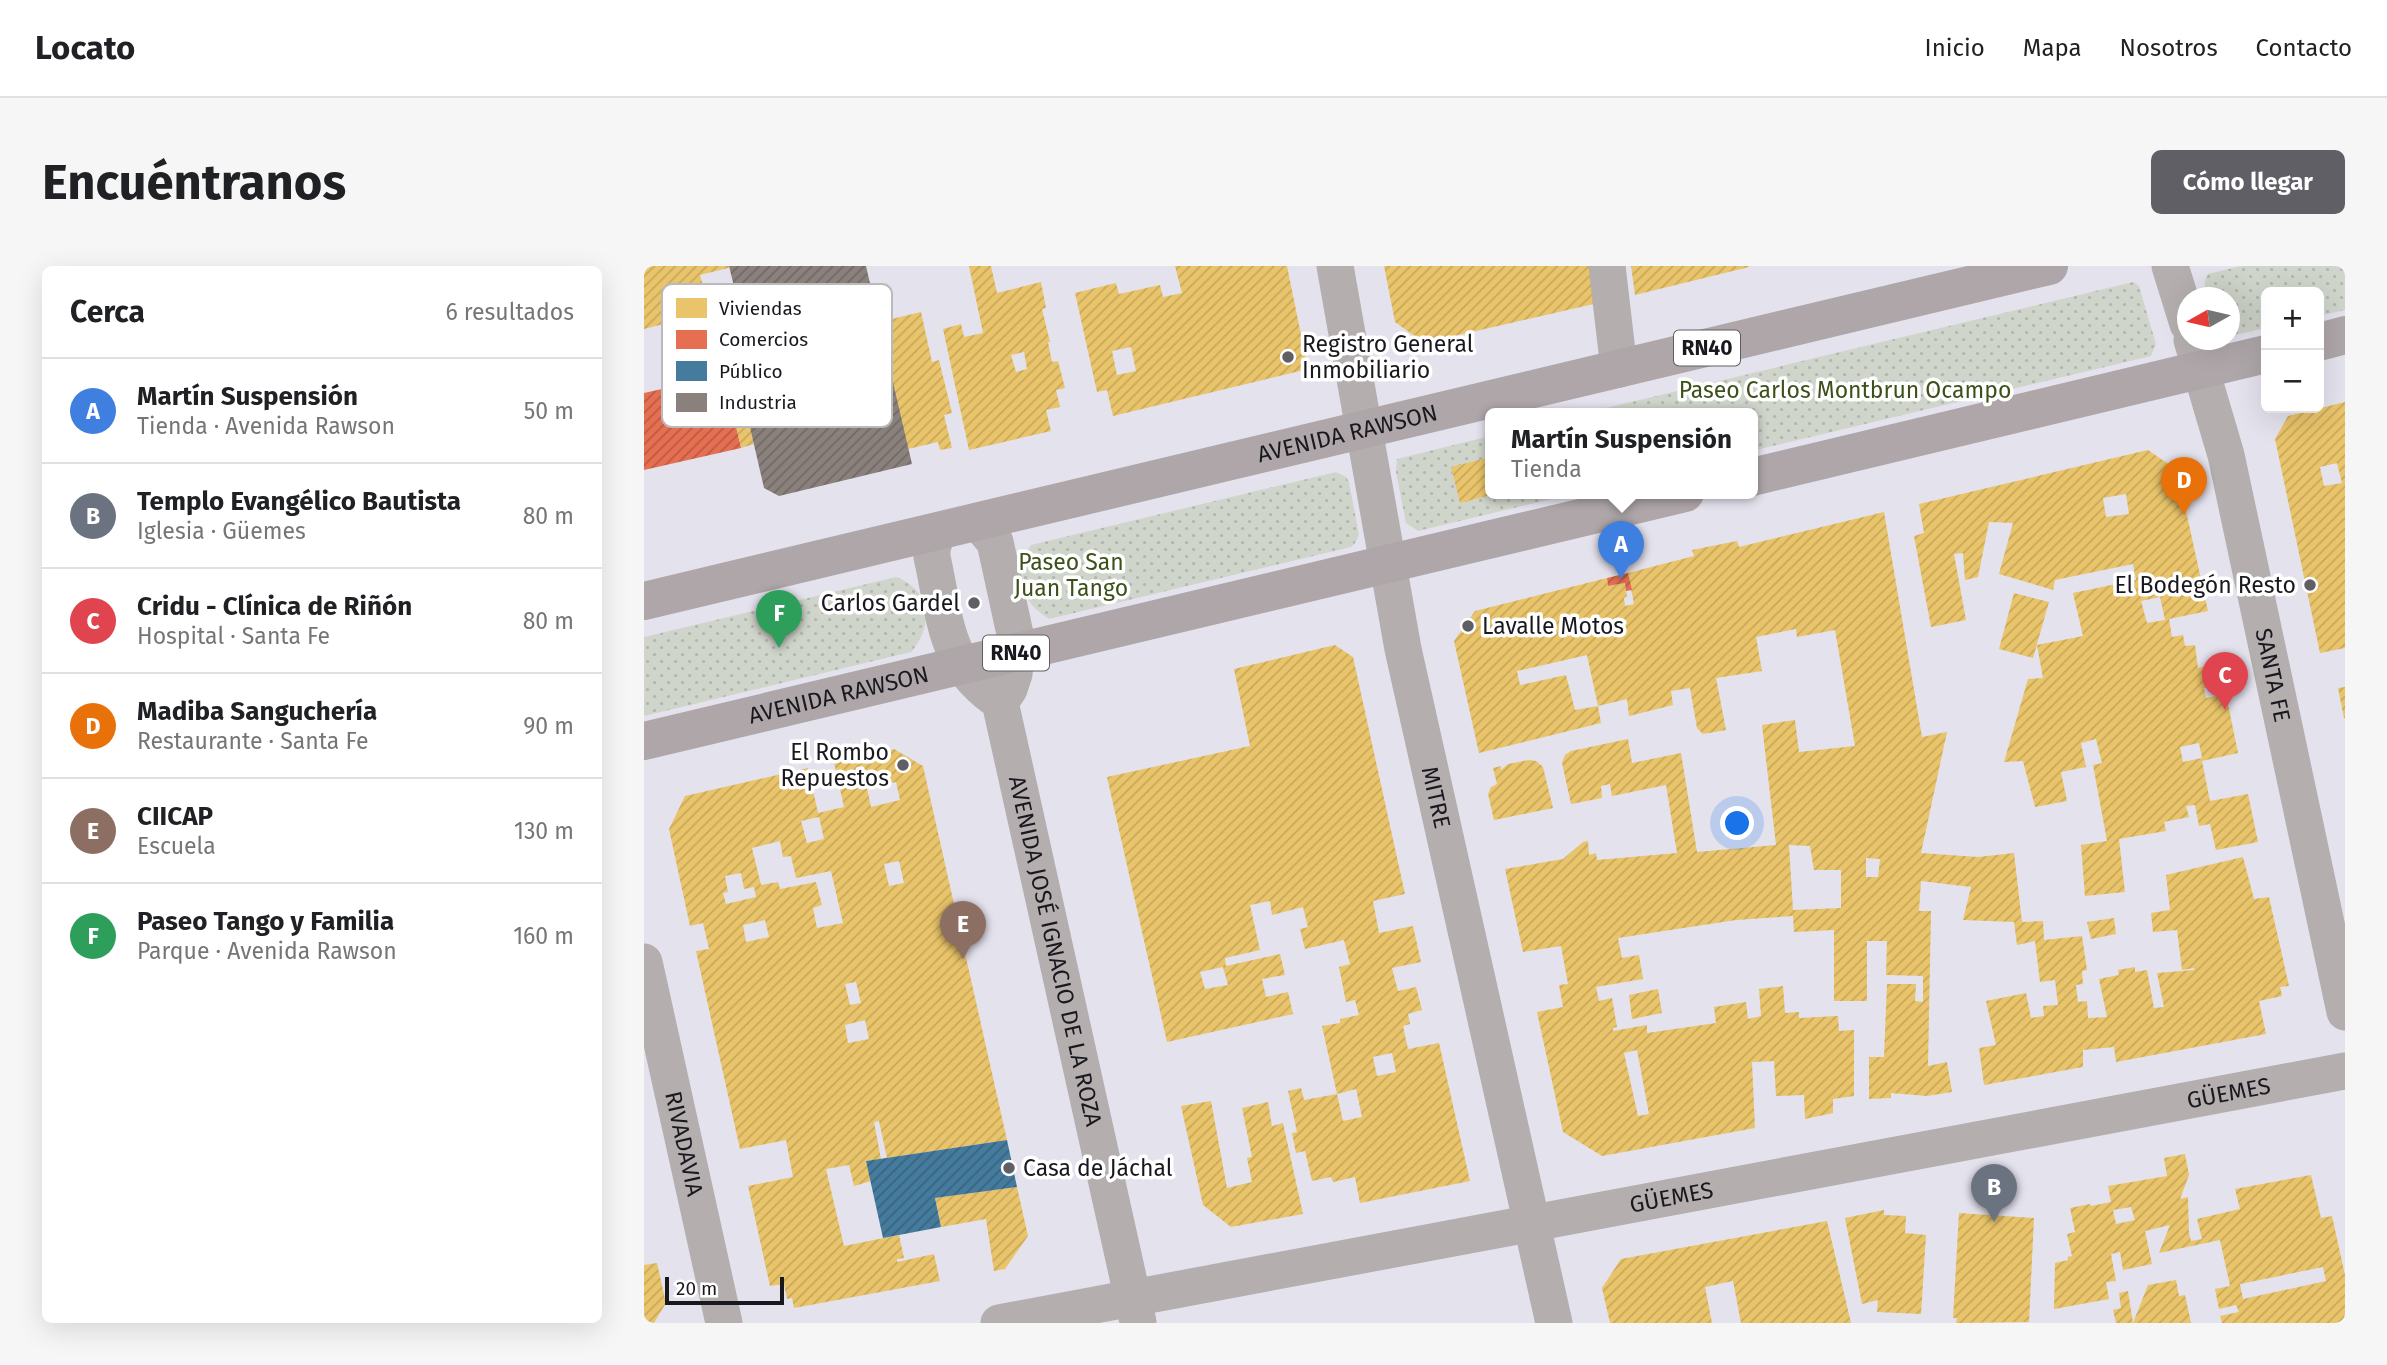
<!DOCTYPE html>
<html lang="es">
<meta charset="utf-8">
<style>
body{margin:0;font-family:"Fira Sans",sans-serif;background:#f6f6f6;color:#202124}
.controls{position:absolute;right:21px;top:21px;display:grid;overflow:hidden;border-radius:10px;box-shadow:0 7px 28px #0002}
.controls button{width:63px;height:63px;display:grid;place-items:center;padding:0;border:0;border-bottom:2px solid #e0e0e0;background:#fff;color:#202124;font:35px sans-serif}
.compass{position:absolute;left:1533px;top:21px;width:63px;height:63px;border-radius:50%;background:#fff;box-shadow:0 7px 28px #0002;rotate:262deg}
.scale{position:absolute;left:21px;bottom:18px;width:119px;box-sizing:border-box;padding-left:7px;border:4px solid #19181e;border-top:0;font-size:19px;line-height:24px;white-space:nowrap;color:#19181e;-webkit-text-stroke:5px #fff;paint-order:stroke}
.you{position:absolute;left:1094px;top:558px;width:24px;height:24px;margin:-18px;border:5px solid #fff;border-radius:50%;background:#1a73e8;box-shadow:0 0 0 10px #1a73e833}
.badge{display:grid;place-items:center;width:46px;height:46px;border-radius:50%;background:#605f66;color:#fff;font-size:23px;font-weight:700}
.pin{position:absolute;translate:-50% -58px;filter:drop-shadow(0 2px 4px #0008)}
.pin::after{content:'';position:absolute;top:37px;width:24px;height:21px;background:inherit;clip-path:polygon(0 0,100% 0,50% 100%)}
.popup{position:absolute;left:841px;top:142px;width:273px;height:91px;box-sizing:border-box;display:grid;place-content:center;border-radius:10px;background:#fff;filter:drop-shadow(0 2px 5px #0005);font-size:23px;white-space:nowrap;color:#757577}
.popup b{font-size:26px;color:#202124}
.popup::after{content:'';position:absolute;left:50%;top:100%;margin-left:-14px;border:14px solid transparent;border-top-color:#fff}
.list{margin:0;padding:0;list-style:none}
h2{display:flex;justify-content:space-between;align-items:center;height:91px;margin:0;padding:0 28px;font-size:30px}
h2 small{font-size:23px;font-weight:400;color:#757577}
.list li{display:grid;grid-template-columns:46px 1fr auto;gap:21px;align-items:center;box-sizing:border-box;height:105px;padding:0 28px;border-top:2px solid #e0e0e0}
.list b{display:block;font-size:26px;white-space:nowrap}
.list p{margin:0;font-size:23px;white-space:nowrap;color:#757577}
.list em{font-size:23px;font-style:normal;color:#757577}
.map{position:relative;flex:none;width:1701px;height:1057px;overflow:hidden;border-radius:10px}
header{display:flex;align-items:center;gap:42px;box-sizing:border-box;height:98px;padding:0 35px;background:#fff;border-bottom:2px solid #e0e0e0}
header strong{font-size:33px}
nav{display:flex;gap:38px;margin-inline-start:auto;font-size:24px}
.intro{display:flex;align-items:center;justify-content:space-between;box-sizing:border-box;height:168px;padding:0 42px}
h1{margin:0;font-size:49px}
.button{padding:18px 32px;border-radius:10px;background:#605f66;color:#fff;font-size:24px;font-weight:700}
main{display:flex;gap:42px;padding:0 42px}
aside{flex:1;background:#fff;border-radius:10px;box-shadow:0 7px 28px #0002}
.map>svg:first-child{display:block}
.park{fill:url(#park-dots)}
.homes{fill:url(#homes-hatch);fill-rule:evenodd}
.shops{fill:url(#shops-hatch)}
.public{fill:url(#public-hatch)}
.industry{fill:url(#industry-hatch)}
.lines{fill:none;stroke-linecap:round;stroke-linejoin:round}
.minor{stroke:#b4aeae;stroke-width:37}
.primary{stroke:#aea6a8;stroke-width:38}
.poi-dot{fill:#605f66;stroke:#fff;stroke-width:2.5}
.labels{text-anchor:middle;dominant-baseline:central;stroke-width:7;stroke-linejoin:round;paint-order:stroke}
.shield{fill:#fff;stroke:#5e5d62;stroke-width:2}
.shield-label{font-size:21px;font-weight:bold;fill:#19181e}
.poi-label{font-size:23px;fill:#19181e;stroke:#fff;text-anchor:start}
.park-label{font-size:23px;fill:#3c501a;stroke:#fff}
.street-label{font-size:23px;fill:#19181e;stroke:#fff}
.key{fill:#fff;stroke:#bababc;stroke-width:2}
.key-label{font-size:19px;fill:#19181e}
</style>
<header>
<strong>Locato</strong>
<nav><a>Inicio</a><a>Mapa</a><a>Nosotros</a><a>Contacto</a></nav>
</header>
<div class="intro"><h1>Encuéntranos</h1><a class="button">Cómo llegar</a></div>
<main>
<aside>
<h2>Cerca<small>6 resultados</small></h2>
<ul class="list">
<li><span class="badge" style="background:#3f7fe0">A</span><div><b>Martín Suspensión</b><p>Tienda · Avenida Rawson</p></div><em>50 m</em></li>
<li><span class="badge" style="background:#6b7280">B</span><div><b>Templo Evangélico Bautista</b><p>Iglesia · Güemes</p></div><em>80 m</em></li>
<li><span class="badge" style="background:#e0444e">C</span><div><b>Cridu - Clínica de Riñón</b><p>Hospital · Santa Fe</p></div><em>80 m</em></li>
<li><span class="badge" style="background:#e8710a">D</span><div><b>Madiba Sanguchería</b><p>Restaurante · Santa Fe</p></div><em>90 m</em></li>
<li><span class="badge" style="background:#8d6e63">E</span><div><b>CIICAP</b><p>Escuela</p></div><em>130 m</em></li>
<li><span class="badge" style="background:#2e9e5b">F</span><div><b>Paseo Tango y Familia</b><p>Parque · Avenida Rawson</p></div><em>160 m</em></li>
</ul>
</aside>
<div class="map">
<svg width="1701" height="1057" viewBox="0 0 1701 1057">
<defs>
<pattern id="park-dots" width="8" height="8" patternUnits="userSpaceOnUse" patternTransform="scale(1.75)"><rect width="8" height="8" fill="#d0d5cb"/><path d="M2 2h.1M6 6h.1" fill="none" stroke="#b2b6ae" stroke-width="1.8" stroke-linecap="round"/></pattern>
<pattern id="homes-hatch" width="6" height="6" patternUnits="userSpaceOnUse" patternTransform="scale(1.75)"><rect width="6" height="6" fill="#e9c46a"/><path d="M-1 1l2-2M0 6l6-6M5 7l2-2" fill="none" stroke="#c7a85b"/></pattern>
<pattern id="shops-hatch" width="6" height="6" patternUnits="userSpaceOnUse" patternTransform="scale(1.75)"><rect width="6" height="6" fill="#e76f51"/><path d="M-1 1l2-2M0 6l6-6M5 7l2-2" fill="none" stroke="#ba5a43"/></pattern>
<pattern id="public-hatch" width="6" height="6" patternUnits="userSpaceOnUse" patternTransform="scale(1.75)"><rect width="6" height="6" fill="#457b9d"/><path d="M-1 1l2-2M0 6l6-6M5 7l2-2" fill="none" stroke="#39647f"/></pattern>
<pattern id="industry-hatch" width="6" height="6" patternUnits="userSpaceOnUse" patternTransform="scale(1.75)"><rect width="6" height="6" fill="#8a817c"/><path d="M-1 1l2-2M0 6l6-6M5 7l2-2" fill="none" stroke="#706965"/></pattern>
</defs>
<rect width="100%" height="100%" fill="#e4e2ed"/>
<path class="park" d="M 1597,0 L 1701,0 L 1701,44 L 1675,50 L 1675,26 L 1622,26 L 1622,62 L 1586,70 L 1586,32 L 1563,31 C 1560,22 1559,17 1564,8 Z
M 1489,16 L 1495,20 L 1512,78 L 1507,90 L 1108,185 L 1108,147 L 941,147 Z
M 846,170 L 846,227 L 932,227 L 774,265 L 762,257 L 752,206 L 753,193 Z
M 692,206 L 702,211 L 705,216 L 715,269 L 711,277 L 707,281 L 405,353 C 376,335 367,309 387,279 Z
M 252,311 C 288,325 290,359 267,386 L 0,450 L 0,371 Z"/>
<path class="homes" d="M 0,0 L 88,0 L 88,1 L 56,9 L 67,46 L 0,63 Z
M 325,0 L 347,0 L 353,27 L 397,16 L 402,42 L 398,43 L 406,76 L 404,76 L 408,96 L 414,95 L 421,122 L 412,124 L 416,141 L 402,144 L 407,165 L 325,184 L 299,63 L 317,58 L 320,71 L 339,67 ZM 380,86 L 383,103 L 372,106 L 367,89 Z
M 531,0 L 643,0 L 664,103 L 469,150 L 463,124 L 453,126 L 431,27 L 472,17 L 475,28 L 516,19 L 519,31 L 538,27 ZM 487,81 L 492,105 L 473,109 L 468,85 Z
M 740,0 L 950,0 L 954,37 L 780,77 L 751,56 Z
M 987,0 L 1105,0 L 1105,1 L 991,29 Z
M 277,46 L 288,96 L 295,94 L 308,147 L 300,149 L 308,182 L 296,184 L 294,176 L 264,183 L 235,56 Z
M 106,85 L 113,114 L 96,118 L 110,178 L 97,182 L 76,93 Z
M 1701,136 L 1701,382 L 1676,387 L 1631,173 L 1644,150 ZM 1693,197 L 1698,217 L 1680,220 L 1676,201 Z
M 1504,184 L 1533,204 L 1564,345 L 1525,353 L 1528,371 L 1539,369 L 1541,380 L 1551,379 L 1554,402 L 1575,398 L 1580,418 L 1560,422 L 1562,432 L 1582,428 L 1594,487 L 1558,495 L 1566,535 L 1604,528 L 1614,576 L 1572,584 L 1566,558 L 1555,560 L 1551,539 L 1542,540 L 1545,551 L 1520,556 L 1522,565 L 1475,573 L 1481,626 L 1441,630 L 1437,579 L 1463,575 L 1449,499 L 1458,497 L 1452,473 L 1437,477 L 1442,501 L 1417,506 L 1423,535 L 1391,541 L 1379,495 L 1360,496 L 1384,413 L 1399,412 L 1393,379 L 1439,370 L 1429,327 L 1492,314 L 1489,298 L 1411,314 L 1409,324 L 1355,308 L 1369,257 L 1345,256 L 1334,311 L 1321,314 L 1319,287 L 1310,288 L 1322,354 L 1287,361 L 1270,270 L 1280,267 L 1275,238 ZM 1482,228 L 1485,248 L 1462,251 L 1459,232 ZM 1516,331 L 1521,354 L 1503,357 L 1497,335 ZM 1555,477 L 1558,492 L 1539,496 L 1536,481 Z
M 843,192 L 846,204 L 846,227 L 851,228 L 816,237 L 807,201 Z
M 1240,246 L 1278,471 L 1303,466 L 1277,587 L 1334,591 L 1370,587 L 1378,656 L 1399,655 L 1400,674 L 1438,670 L 1443,704 L 1438,705 L 1439,718 L 1432,719 L 1434,736 L 1443,735 L 1444,752 L 1463,751 L 1455,713 L 1475,709 L 1474,704 L 1491,701 L 1491,706 L 1503,704 L 1510,742 L 1520,741 L 1513,707 L 1550,704 L 1550,702 L 1538,704 L 1533,664 L 1509,666 L 1507,647 L 1526,644 L 1522,609 L 1599,591 L 1610,633 L 1625,631 L 1645,720 L 1636,721 L 1638,730 L 1615,735 L 1622,768 L 1472,796 L 1470,781 L 1439,784 L 1439,801 L 1340,819 L 1335,782 L 1352,779 L 1342,735 L 1382,727 L 1387,752 L 1400,750 L 1399,740 L 1414,739 L 1411,714 L 1396,716 L 1391,675 L 1373,679 L 1370,656 L 1319,654 L 1327,621 L 1277,615 L 1275,645 L 1287,645 L 1284,800 L 1303,796 L 1308,826 L 1283,830 L 1247,827 L 1247,832 L 1225,833 L 1225,791 L 1240,791 L 1243,718 L 1272,718 L 1271,735 L 1279,736 L 1279,710 L 1242,709 L 1243,675 L 1223,675 L 1223,735 L 1190,735 L 1190,664 L 1150,666 L 1149,650 L 1092,654 L 974,672 L 978,692 L 995,689 L 999,713 L 952,721 L 955,735 L 968,732 L 973,761 L 969,762 L 969,765 L 1003,759 L 1003,767 L 1072,757 L 1070,741 L 1102,736 L 1104,753 L 1117,750 L 1115,723 L 1139,720 L 1141,747 L 1155,746 L 1155,752 L 1194,750 L 1195,765 L 1210,764 L 1210,830 L 1189,833 L 1189,847 L 1161,853 L 1160,829 L 1132,830 L 1130,795 L 1108,796 L 1111,862 L 958,890 L 919,866 L 893,746 L 919,741 L 915,719 L 924,718 L 917,680 L 879,686 L 861,603 L 919,593 L 939,576 L 944,575 L 945,589 L 952,587 L 953,594 L 1033,587 L 1022,519 L 968,530 L 966,518 L 957,520 L 958,532 L 927,538 L 918,497 L 921,489 L 927,485 L 984,473 L 988,497 L 1037,487 L 1053,586 L 1132,579 L 1118,459 L 1151,454 L 1155,486 L 1211,480 L 1191,364 L 1153,371 L 1152,363 L 1112,371 L 1118,405 L 1072,412 L 1082,464 L 1059,468 L 1053,462 L 1046,422 L 1027,425 L 1029,439 L 985,450 L 983,433 L 954,440 L 943,389 L 873,405 L 876,419 L 922,409 L 931,444 L 954,440 L 957,457 L 835,487 L 810,375 L 831,345 L 963,312 L 964,320 L 981,317 L 983,330 L 980,332 L 981,340 L 990,338 L 984,307 L 1050,290 L 1048,284 L 1093,275 L 1095,281 ZM 1145,579 L 1166,580 L 1170,604 L 1197,604 L 1197,642 L 1149,644 ZM 1222,592 L 1236,593 L 1234,611 L 1222,611 ZM 993,784 L 1005,848 L 994,850 L 980,787 Z
M 1370,327 L 1405,336 L 1389,392 L 1355,383 Z
M 691,379 L 709,391 L 761,628 L 729,635 L 735,667 L 769,660 L 777,696 L 748,702 L 754,725 L 772,721 L 778,744 L 764,748 L 766,758 L 759,760 L 764,783 L 795,777 L 826,915 L 716,937 L 711,911 L 689,916 L 687,911 L 668,915 L 661,885 L 652,887 L 648,867 L 653,866 L 644,825 L 657,822 L 660,834 L 693,828 L 699,855 L 718,851 L 712,823 L 693,828 L 678,760 L 696,757 L 696,753 L 715,749 L 711,734 L 702,736 L 695,701 L 706,698 L 700,674 L 661,683 L 656,663 L 664,661 L 659,641 L 628,649 L 626,635 L 606,639 L 616,684 L 581,692 L 582,700 L 636,688 L 641,709 L 618,713 L 622,731 L 644,726 L 649,748 L 523,776 L 463,511 L 606,480 L 590,403 ZM 579,701 L 584,719 L 561,723 L 556,706 ZM 748,787 L 752,806 L 733,810 L 729,791 Z
M 1701,421 L 1701,452 L 1700,452 L 1694,422 Z
M 250,483 L 279,500 L 363,874 L 243,892 L 235,855 L 230,856 L 237,893 L 222,895 L 227,915 L 210,920 L 205,899 L 182,903 L 200,980 L 255,969 L 260,992 L 253,993 L 253,996 L 290,988 L 296,1015 L 150,1042 L 148,1032 L 143,1033 L 140,1018 L 126,1020 L 104,920 L 149,911 L 142,874 L 96,883 L 52,685 L 65,683 L 59,657 L 46,660 L 25,563 L 41,530 L 164,502 L 174,547 L 200,541 L 190,496 ZM 252,516 L 256,534 L 227,541 L 223,522 ZM 175,551 L 180,573 L 163,577 L 157,555 ZM 136,575 L 139,591 L 147,590 L 152,612 L 187,605 L 199,657 L 173,662 L 169,642 L 178,639 L 172,616 L 136,623 L 134,616 L 117,619 L 108,582 ZM 255,595 L 260,617 L 245,620 L 240,598 ZM 97,607 L 100,623 L 110,621 L 112,631 L 82,638 L 79,627 L 84,626 L 81,610 ZM 121,654 L 125,671 L 102,676 L 99,659 ZM 212,716 L 217,737 L 206,739 L 201,718 ZM 221,754 L 225,773 L 204,777 L 201,759 Z
M 885,494 L 892,495 L 899,501 L 909,542 L 850,554 L 844,528 L 847,521 L 853,518 L 849,502 L 857,500 L 857,504 L 864,498 Z
M 1470,652 L 1472,668 L 1447,673 L 1443,656 Z
M 1014,723 L 1018,747 L 988,753 L 985,729 Z
M 567,835 L 583,922 L 608,916 L 603,892 L 608,891 L 598,842 L 624,836 L 628,860 L 639,857 L 659,948 L 587,961 L 559,939 L 537,840 Z
M 1541,888 L 1545,909 L 1536,933 L 1544,931 L 1545,967 L 1547,975 L 1558,973 L 1553,953 L 1596,943 L 1591,923 L 1667,909 L 1677,952 L 1688,950 L 1701,1009 L 1701,1057 L 1578,1057 L 1576,1050 L 1595,1046 L 1592,1039 L 1575,1043 L 1571,1023 L 1586,1020 L 1576,974 L 1515,987 L 1526,959 L 1501,965 L 1508,998 L 1479,1004 L 1476,986 L 1467,988 L 1472,1015 L 1462,1016 L 1465,1033 L 1410,1043 L 1411,997 L 1424,994 L 1424,991 L 1428,990 L 1423,968 L 1431,966 L 1426,942 L 1446,938 L 1447,940 L 1467,936 L 1464,920 L 1523,910 L 1520,892 ZM 1487,941 L 1491,954 L 1472,958 L 1469,944 ZM 1679,1001 L 1682,1015 L 1599,1033 L 1596,1018 Z
M 373,921 L 384,970 L 361,1003 L 350,1005 L 342,953 L 297,961 L 291,932 Z
M 1240,944 L 1240,949 L 1262,950 L 1261,967 L 1282,969 L 1277,1048 L 1233,1046 L 1234,1034 L 1218,1038 L 1201,952 Z
M 1315,947 L 1390,952 L 1385,1056 L 1312,1057 L 1313,1052 L 1309,1052 Z
M 1183,955 L 1207,1057 L 1097,1057 L 1089,1015 L 1061,1021 L 1068,1057 L 966,1057 L 958,1022 L 977,993 Z
M 13,997 L 22,1037 L 10,1057 L 0,1057 L 0,999 Z
M 1532,1014 L 1535,1030 L 1541,1029 L 1547,1057 L 1472,1057 L 1469,1044 L 1477,1042 L 1475,1027 L 1484,1025 L 1489,1057 L 1504,1019 Z"/>
<path class="shops" d="M 80,109 L 97,182 L 0,204 L 0,127 Z
M 984,307 L 988,324 L 982,325 L 981,317 L 964,320 L 963,312 Z"/>
<path class="public" d="M 363,874 L 373,921 L 291,932 L 297,961 L 239,972 L 222,895 Z"/>
<path class="industry" d="M 85,0 L 222,0 L 268,198 L 135,230 L 120,222 L 96,118 L 113,114 Z"/>
<g class="lines">
<g class="minor">
<path id="s1" d="M 691,0 L 759,383 L 910,1057"/>
<path d="M 963,0 L 975,103"/>
<path d="M 1526,0 L 1544,58"/>
<path id="s2" d="M 1548,74 L 1582,189 L 1701,746"/>
<path d="M 334,256 L 351,276 L 373,377 L 370,408 L 365,423 L 356,436"/>
<path id="s3" d="M 294,265 L 288,282 L 288,291 C 302,353 299,398 356,436 L 494,1056"/>
<path id="s4" d="M 0,696 L 80,1057"/>
<path id="s5" d="M 355,1057 L 1701,805"/>
</g>
<g class="primary">
<path d="M 1675,76 L 1701,69"/>
<path d="M 1108,211 L 1622,88"/>
<path id="s6" d="M 0,335 L 1405,0"/>
<path id="s7" d="M 0,475 L 1041,227"/>
</g>
</g>
<g class="poi-dot">
<circle cx="644" cy="91" r="7"/>
<circle cx="1666" cy="319" r="7"/>
<circle cx="330" cy="337" r="7"/>
<circle cx="824" cy="360" r="7"/>
<circle cx="259" cy="499" r="7"/>
<circle cx="365" cy="902" r="7"/>
</g>
<g class="labels">
<g class="shield">
<rect x="1030" y="64.5" width="66" height="35" rx="5"/>
<rect x="339" y="369.5" width="66" height="35" rx="5"/>
</g>
<g class="shield-label">
<text x="1063" y="82">RN40</text>
<text x="372" y="387">RN40</text>
</g>
<g class="poi-label">
<text x="658" y="78">Registro General<tspan x="658" dy="26">Inmobiliario</tspan></text>
<text x="1652" y="319" text-anchor="end">El Bodegón Resto</text>
<text x="316" y="337" text-anchor="end">Carlos Gardel</text>
<text x="838" y="360">Lavalle Motos</text>
<text x="245" y="486" text-anchor="end">El Rombo<tspan x="245" dy="26">Repuestos</tspan></text>
<text x="379" y="902">Casa de Jáchal</text>
</g>
<g class="park-label">
<text x="1201" y="124">Paseo Carlos Montbrun Ocampo</text>
<text x="427" y="296">Paseo San<tspan x="427" dy="26">Juan Tango</tspan></text>
</g>
<g class="street-label">
<text stroke="none"><textPath href="#s6" startOffset="723">AVENIDA RAWSON</textPath></text>
<text stroke="none"><textPath href="#s2" startOffset="345">SANTA FE</textPath></text>
<text stroke="none"><textPath href="#s7" startOffset="200">AVENIDA RAWSON</textPath></text>
<text stroke="none"><textPath href="#s1" startOffset="541">MITRE</textPath></text>
<text stroke="none"><textPath href="#s3" startOffset="448">AVENIDA JOSÉ IGNACIO DE LA ROZA</textPath></text>
<text stroke="none"><textPath href="#s5" startOffset="1251">GÜEMES</textPath></text>
<text stroke="none"><textPath href="#s4" startOffset="186">RIVADAVIA</textPath></text>
<text stroke="none"><textPath href="#s5" startOffset="684">GÜEMES</textPath></text>
</g>
</g>
<rect x="18" y="18" width="230" height="143" rx="10" class="key"/>
<rect x="32" y="32" width="31" height="20" fill="#e9c46a"/>
<rect x="32" y="64" width="31" height="19" fill="#e76f51"/>
<rect x="32" y="95" width="31" height="20" fill="#457b9d"/>
<rect x="32" y="127" width="31" height="19" fill="#8a817c"/>
<g class="key-label">
<text x="75" y="49">Viviendas</text>
<text x="75" y="80">Comercios</text>
<text x="75" y="112">Público</text>
<text x="75" y="143">Industria</text>
</g>
</svg>
<div class="controls">
<button>+</button>
<button>−</button>
</div>
<svg class="compass" viewBox="-18 -18 36 36"><path d="M0-13l5 13h-10z" fill="#e53935"/><path d="M0 13l5-13h-10z" fill="#757577"/></svg>
<div class="scale">20 m</div>
<div class="you"></div>
<div class="pin badge" style="left:977px;top:313px;background:#3f7fe0">A</div>
<div class="popup"><b>Martín Suspensión</b>Tienda</div>
<div class="pin badge" style="left:1350px;top:956px;background:#6b7280">B</div>
<div class="pin badge" style="left:1581px;top:444px;background:#e0444e">C</div>
<div class="pin badge" style="left:1540px;top:249px;background:#e8710a">D</div>
<div class="pin badge" style="left:319px;top:693px;background:#8d6e63">E</div>
<div class="pin badge" style="left:135px;top:382px;background:#2e9e5b">F</div>
</div>
</main>
